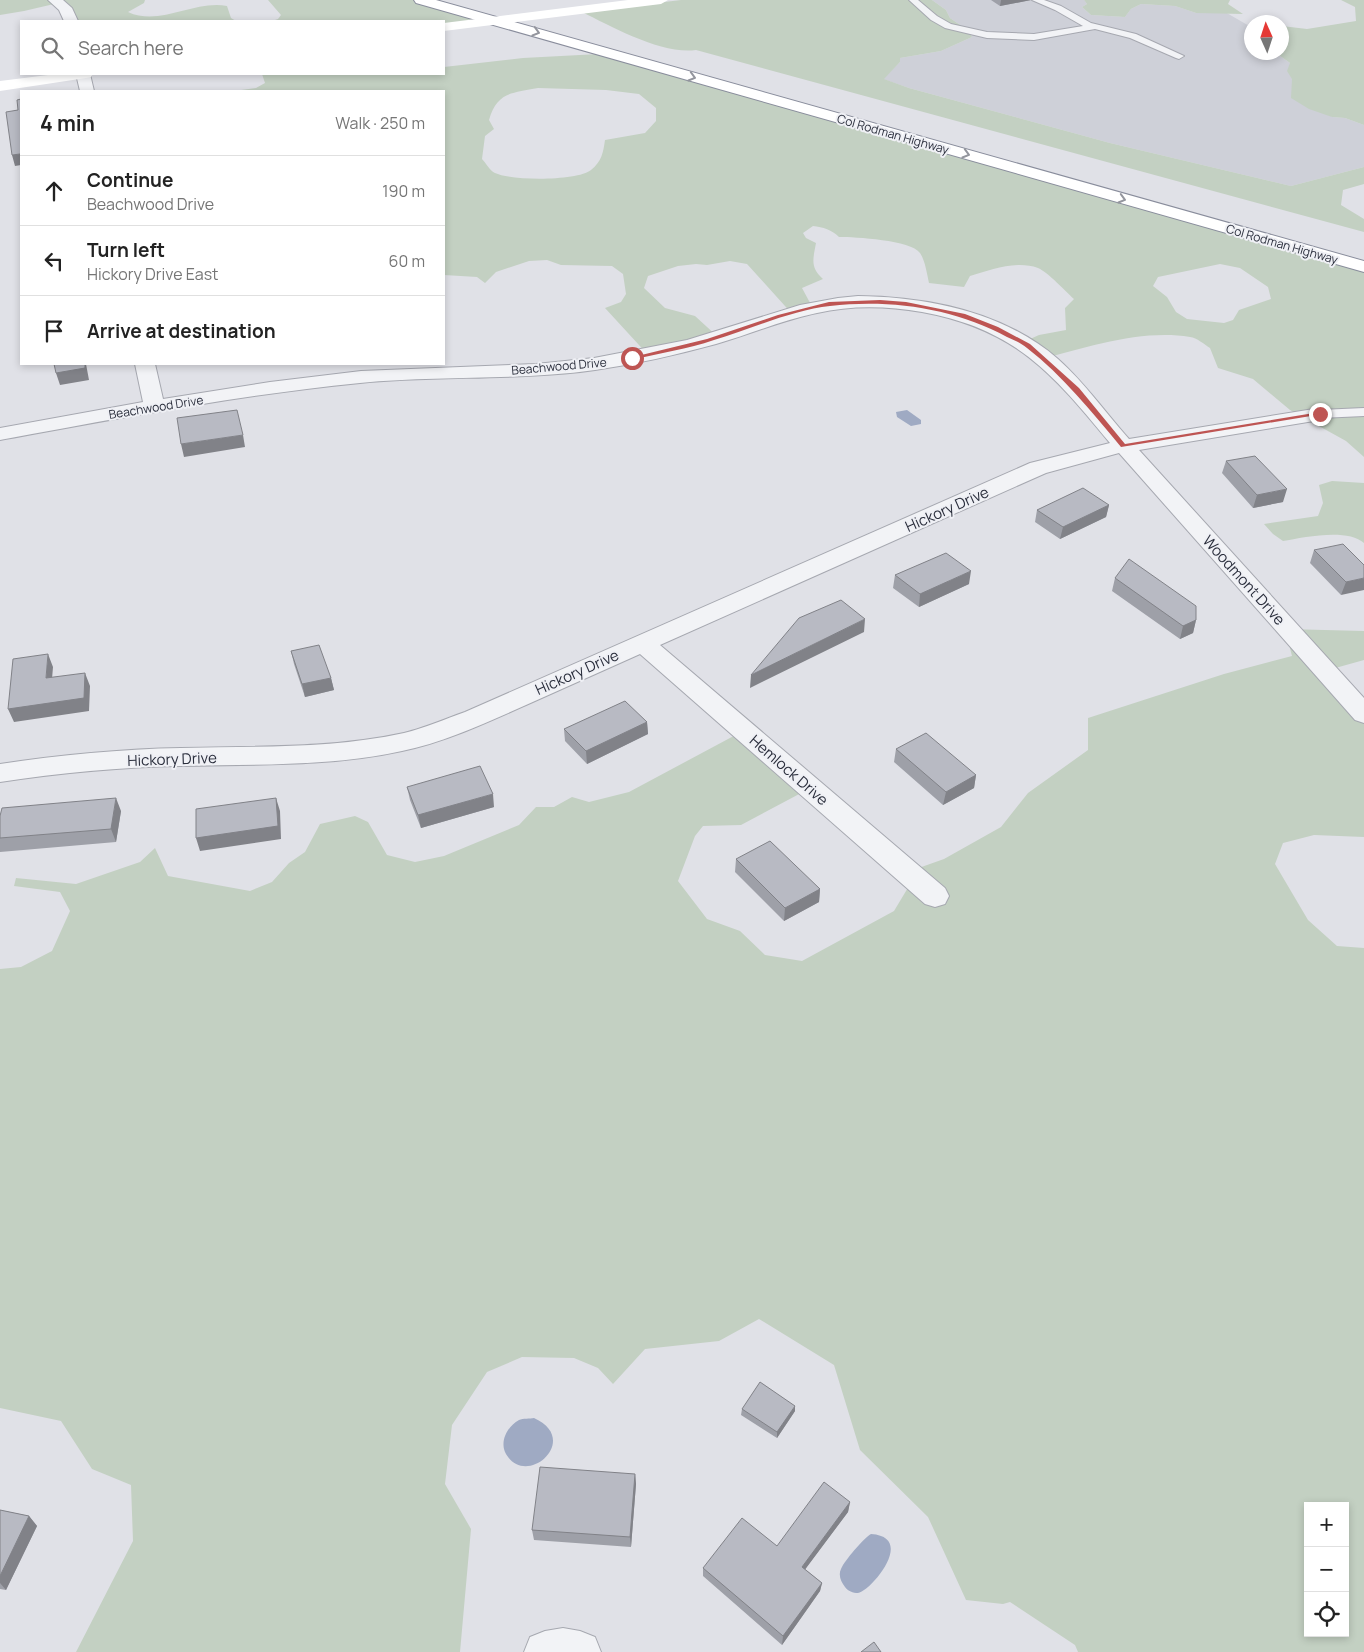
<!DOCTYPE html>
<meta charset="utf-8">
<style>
body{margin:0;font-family:Manrope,sans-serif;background:#f2f2f2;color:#222}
.controls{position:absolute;right:15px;bottom:15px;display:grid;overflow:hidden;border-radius:0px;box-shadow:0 2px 8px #0003}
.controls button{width:45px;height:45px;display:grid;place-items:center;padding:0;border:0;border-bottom:1px solid #e0e0e0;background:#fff;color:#222;font:25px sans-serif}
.compass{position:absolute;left:1244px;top:15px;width:45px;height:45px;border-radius:50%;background:#fff;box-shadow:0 2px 8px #0003;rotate:357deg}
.stop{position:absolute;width:15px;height:15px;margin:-11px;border:4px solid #be5553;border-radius:50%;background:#fff}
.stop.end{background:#be5553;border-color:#fff;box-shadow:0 1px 5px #0008}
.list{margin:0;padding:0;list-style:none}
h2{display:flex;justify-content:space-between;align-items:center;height:65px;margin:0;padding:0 20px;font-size:21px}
h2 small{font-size:16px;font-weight:400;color:#767676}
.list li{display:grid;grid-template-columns:32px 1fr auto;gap:15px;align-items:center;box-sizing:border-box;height:70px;padding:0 20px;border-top:1px solid #e0e0e0}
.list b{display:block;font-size:19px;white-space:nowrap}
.list p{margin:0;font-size:16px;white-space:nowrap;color:#767676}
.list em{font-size:16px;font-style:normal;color:#767676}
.icon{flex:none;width:28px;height:28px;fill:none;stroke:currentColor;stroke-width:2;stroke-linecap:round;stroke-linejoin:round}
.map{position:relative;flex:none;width:1364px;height:1652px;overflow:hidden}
.search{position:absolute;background:#fff;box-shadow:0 2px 8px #0003;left:20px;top:20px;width:425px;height:55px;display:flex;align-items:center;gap:12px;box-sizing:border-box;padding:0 18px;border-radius:0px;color:#767676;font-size:19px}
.panel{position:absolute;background:#fff;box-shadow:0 2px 8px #0003;left:20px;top:90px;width:425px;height:275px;border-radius:0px}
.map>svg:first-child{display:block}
.built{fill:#ced0d8}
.green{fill:#c3d0c2;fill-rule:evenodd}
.water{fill:#9faac3}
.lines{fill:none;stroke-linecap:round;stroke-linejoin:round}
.lane-casing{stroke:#a6a8b0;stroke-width:2}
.street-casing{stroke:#a6a8b0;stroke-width:2}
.highway-casing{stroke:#898d9c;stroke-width:2}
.lane{fill:#f2f3f6;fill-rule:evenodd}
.street{fill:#f2f3f6;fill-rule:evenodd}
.secondary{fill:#fff;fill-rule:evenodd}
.highway{fill:#fff;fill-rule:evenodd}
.wall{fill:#9ea0a8}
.shaded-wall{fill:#818288}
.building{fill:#b8bac3;stroke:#818288}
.oneway{stroke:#94969e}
.route{fill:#be5553}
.labels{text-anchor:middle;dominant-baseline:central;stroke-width:4;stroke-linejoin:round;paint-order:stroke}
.far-street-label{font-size:12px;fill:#2a2e3c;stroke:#eff0f5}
.street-label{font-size:15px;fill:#2a2e3c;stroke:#eff0f5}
</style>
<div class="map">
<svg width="1364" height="1652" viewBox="0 0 1364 1652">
<rect width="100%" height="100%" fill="#e0e1e7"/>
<path class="built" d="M 932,0 L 1084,0 L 1087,4 L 1082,7 L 1091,15 L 1125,17 L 1131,9 L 1141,4 L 1175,6 L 1196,13 L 1225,12 L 1251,27 L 1252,52 L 1276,53 L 1290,63 L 1332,117 L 1345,118 L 1364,125 L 1364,167 L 1291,186 L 1110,143 L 909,88 L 883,79 L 900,62 L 900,58 L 941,51 L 972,37 L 969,31 L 950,18 L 946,10 Z"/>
<path class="green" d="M 0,0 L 145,0 L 144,3 L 128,12 C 160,27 193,0 227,6 L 231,18 L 236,21 L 72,21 L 54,4 L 24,11 L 0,15 Z
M 268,0 L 419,0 L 488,19 L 444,29 L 444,21 L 272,21 L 278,19 L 281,15 Z
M 681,0 L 932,0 L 946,10 L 950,18 L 969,31 L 972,37 L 941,51 L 900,58 L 900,62 L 884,79 L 909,88 L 1110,143 L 1291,186 L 1364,167 L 1364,184 L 1343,190 L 1341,205 L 1364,219 L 1364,232 L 696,50 C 663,55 612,27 582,12 Z
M 1084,0 L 1230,0 L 1228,4 L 1243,14 L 1196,13 L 1175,6 L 1141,4 L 1131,9 L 1125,17 L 1091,15 L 1082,7 L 1087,4 Z
M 1341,0 L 1364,0 L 1364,125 L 1345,118 L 1332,117 L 1309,109 L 1291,98 L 1292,79 L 1287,71 L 1290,63 L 1276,53 L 1282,52 L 1282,26 L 1307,29 L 1356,21 L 1355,7 Z
M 599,54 L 1364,267 L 1364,457 L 1346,441 L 1290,410 L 1253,379 L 1218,368 L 1210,348 C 1204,344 1197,338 1190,337 C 1142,329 1088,347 1042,359 L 1019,344 L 1039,335 L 1066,330 L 1065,308 L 1074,299 C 1065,291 1049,273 1038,268 C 1016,260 991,270 970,276 L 964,287 L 929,283 C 927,274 925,260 920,253 C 911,240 855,237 839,237 C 832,230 823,227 813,226 L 803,233 L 806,238 L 816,243 C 813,259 810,268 823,279 L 802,288 L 815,312 L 794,316 L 747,264 L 730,261 L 707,265 L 696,264 L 678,266 L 648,276 L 644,288 L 665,308 L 695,316 L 718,337 L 650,357 L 605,308 L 621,302 L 626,294 L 623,274 L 612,266 L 561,265 L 547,260 L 529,261 L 496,272 L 485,283 L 477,277 L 444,275 L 444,91 L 234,91 L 256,88 L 265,83 L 262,74 L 444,74 L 444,67 L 523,58 ZM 538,88 L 606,90 L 639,94 L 656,108 L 656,121 L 645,133 L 605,140 C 603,153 602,161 591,170 C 578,181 512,181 495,173 C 490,171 486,163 482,159 L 485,136 L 494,129 L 489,120 C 497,92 512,93 538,88 ZM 1220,264 L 1240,268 L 1268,287 L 1271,299 L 1239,310 L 1233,320 L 1224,323 L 1187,319 L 1176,312 L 1167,297 L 1153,286 L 1158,277 Z
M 1332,481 L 1364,483 L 1364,543 C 1348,528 1304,537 1283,541 L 1273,534 L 1264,524 L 1318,516 L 1323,503 L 1319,485 Z
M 1285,629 L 1364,631 L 1364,660 L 1321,672 L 1364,721 L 1364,837 L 1314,835 L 1283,843 L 1275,864 L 1308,920 L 1337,946 L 1364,948 L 1364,1652 L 1078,1652 L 1075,1645 L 1010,1602 L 1003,1604 L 966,1600 L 928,1517 L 860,1450 L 834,1365 L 759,1319 L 719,1341 L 645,1349 L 613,1384 L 598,1368 L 574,1358 L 522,1357 L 487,1372 L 452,1425 L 445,1484 L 471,1529 L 460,1652 L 76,1652 L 133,1541 L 131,1485 L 92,1469 L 61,1421 L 0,1408 L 0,969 L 21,967 L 52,951 L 70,911 L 60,892 L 14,886 L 16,878 L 76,884 L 140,862 L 155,848 L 168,876 L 250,891 L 272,882 L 289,863 L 305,852 L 320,824 L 355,816 L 368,822 L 387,855 L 415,862 L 444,856 L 519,825 L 536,807 L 554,807 L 572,797 L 589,802 L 629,792 L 743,731 L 803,792 L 741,825 L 703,826 L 695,836 L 678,881 L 707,919 L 740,931 L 765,955 L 802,961 L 894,911 L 912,881 L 913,870 L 944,859 L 1001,827 L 1028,793 L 1088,750 L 1088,718 L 1224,674 L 1292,656 ZM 1308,1506 L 1345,1506 L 1345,1633 L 1308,1633 Z"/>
<path class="water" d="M 907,410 L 921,420 L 921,424 L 911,426 L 897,417 L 896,412 Z
M 534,1418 C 583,1440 524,1491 505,1452 C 500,1440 508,1426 519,1420 C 523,1418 530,1419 534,1418 Z
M 871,1534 C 917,1537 870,1592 858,1593 C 853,1593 848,1591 845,1587 C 841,1582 838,1575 841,1569 C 845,1560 863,1539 871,1534 Z"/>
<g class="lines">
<defs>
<path id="lane" d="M 909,0 L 918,0 L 937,16 L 951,24 L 987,32 L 1034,34 L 1083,26 L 1055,10 L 1032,0 L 1044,0 L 1061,6 L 1091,23 L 1136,34 L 1184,56 L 1179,59 L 1176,58 L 1130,38 L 1095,29 L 1034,40 L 987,38 L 945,28 L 931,20 Z
M 1364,408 L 1364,416 L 1320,418 L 1313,414 L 1320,410 Z"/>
<path id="street" d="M 48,0 L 63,0 L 72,8 L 78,21 L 64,21 L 59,10 Z
M 76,74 L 90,74 L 94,91 L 80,91 Z
M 858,296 C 928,297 1004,312 1058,359 C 1085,383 1105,412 1129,439 L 1320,408 L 1327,410 L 1330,414 L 1327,418 L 1320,420 L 1139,450 L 1364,698 L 1364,723 L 1355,720 L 1119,453 L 1046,473 L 660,645 L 945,888 L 949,896 L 945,904 L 935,907 L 925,904 L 640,654 C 602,671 564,688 526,705 C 486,723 445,742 402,751 C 329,767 255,764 180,766 C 120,767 60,773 0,782 L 0,764 C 60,755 121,749 181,748 C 256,746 331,749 404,733 C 425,728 445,719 465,712 L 1030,463 L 1110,443 C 1053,374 1016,329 922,312 C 888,306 851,305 817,313 C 783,320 750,334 716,344 C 676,355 636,364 595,370 C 517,381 438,375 360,383 C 239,395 120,418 0,440 L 0,428 L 143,402 L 135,364 L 155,364 L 163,399 L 270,382 L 361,371 L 536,364 L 594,358 L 687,340 L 800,305 L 838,298 Z
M 563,1628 L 580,1631 L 595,1637 L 601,1652 L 524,1652 L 530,1637 L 545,1631 Z"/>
<path id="highway" d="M 414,0 L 436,0 L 1364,261 L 1364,272 L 416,3 Z"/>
</defs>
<use href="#lane" class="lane-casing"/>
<use href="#street" class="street-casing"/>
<use href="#highway" class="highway-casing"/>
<use href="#lane" class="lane"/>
<use href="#street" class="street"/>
<path class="secondary" d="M 628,0 L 668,0 L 661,4 L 444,31 L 444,23 Z
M 56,74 L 93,74 L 91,77 L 86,78 L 0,91 L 0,81 Z"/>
<use href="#highway" class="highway"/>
</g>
<path class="wall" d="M 991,0 L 1031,0 L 1000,6 Z
M 1226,461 L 1283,502 L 1253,508 L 1222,473 Z
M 1109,505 L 1106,517 L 1060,539 L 1035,522 L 1037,510 Z
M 1314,550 L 1364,565 L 1341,595 L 1310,563 Z
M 895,575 L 969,584 L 919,607 L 893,588 Z
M 1115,578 L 1196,620 L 1193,633 L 1180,639 L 1112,591 Z
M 291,651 L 331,678 L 334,690 L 305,697 L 294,664 Z
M 647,722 L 648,734 L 587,764 L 565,741 L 564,729 Z
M 896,749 L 976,775 L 974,788 L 943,805 L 894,762 Z
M 407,787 L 494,807 L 421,828 L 410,800 Z
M 121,811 L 116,842 L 0,852 L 0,816 Z
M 736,859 L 820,889 L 819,902 L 784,921 L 735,872 Z
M 742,1409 L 795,1411 L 777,1438 L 741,1415 Z
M 635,1474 L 636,1484 L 631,1547 L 534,1540 L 532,1530 Z
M 850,1502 L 848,1512 L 805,1569 L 822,1583 L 820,1591 L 782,1645 L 703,1576 L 703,1568 L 777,1546 Z
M 0,1510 L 29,1516 L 37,1526 L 6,1590 L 0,1589 Z"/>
<path class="shaded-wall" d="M 1001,0 L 1031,0 L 1000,6 Z
M 20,154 L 21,165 L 15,166 L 12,155 Z
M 85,364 L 86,364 L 89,380 L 60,385 L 56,373 Z
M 243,435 L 245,447 L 184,457 L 181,444 Z
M 1287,489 L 1283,502 L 1253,508 L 1257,495 Z
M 1109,505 L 1106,517 L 1060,539 L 1063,527 Z
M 971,571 L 969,584 L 919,607 L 920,594 Z
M 1364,578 L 1364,590 L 1341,595 L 1346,582 Z
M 865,619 L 864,632 L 750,688 L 751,675 Z
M 1196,620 L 1193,633 L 1180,639 L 1183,626 Z
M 48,654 L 53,667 L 51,691 L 46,678 Z
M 85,673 L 90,686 L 89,711 L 14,722 L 8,709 Z
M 331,678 L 334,690 L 305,697 L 302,684 Z
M 647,722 L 648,734 L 587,764 L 586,751 Z
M 976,775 L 974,788 L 943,805 L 946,792 Z
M 493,794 L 494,807 L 421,828 L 418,815 Z
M 116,798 L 121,811 L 116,842 L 111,829 Z
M 276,798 L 280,811 L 281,839 L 200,851 L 196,838 Z
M 820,889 L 819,902 L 784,921 L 785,908 Z
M 795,1406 L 795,1411 L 777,1438 L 777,1432 Z
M 635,1474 L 636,1484 L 631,1547 L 630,1537 Z
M 850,1502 L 848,1512 L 801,1575 L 802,1567 Z
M 29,1516 L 37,1526 L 6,1590 L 0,1583 L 0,1576 Z
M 822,1583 L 820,1591 L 782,1645 L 783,1636 Z"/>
<path class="building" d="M 21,99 L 21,165 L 20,154 L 12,155 L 6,112 L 18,110 L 17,100 Z
M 54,364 L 85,364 L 85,368 L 56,373 Z
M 237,410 L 243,435 L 181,444 L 177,418 Z
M 1255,456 L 1287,489 L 1257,495 L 1226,461 Z
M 1083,488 L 1109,505 L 1063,527 L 1037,510 Z
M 1343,544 L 1364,565 L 1364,578 L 1346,582 L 1314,550 Z
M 946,553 L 971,571 L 920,594 L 895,575 Z
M 1129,559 L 1196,606 L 1196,620 L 1183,626 L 1115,578 Z
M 841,600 L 865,619 L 751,675 L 799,618 Z
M 319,645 L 331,678 L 302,684 L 291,651 Z
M 48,654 L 46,678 L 85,673 L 84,698 L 8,709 L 13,659 Z
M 625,701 L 647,722 L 586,751 L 564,729 Z
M 926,733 L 976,775 L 946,792 L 896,749 Z
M 480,766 L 493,794 L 418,815 L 407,787 Z
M 116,798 L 111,829 L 0,838 L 0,816 L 2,808 Z
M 276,798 L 278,826 L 196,838 L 196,809 Z
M 770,841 L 820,889 L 785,908 L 736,859 Z
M 760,1382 L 795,1406 L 777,1432 L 742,1409 Z
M 540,1467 L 635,1474 L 630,1537 L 532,1530 Z
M 824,1482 L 850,1502 L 802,1567 L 822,1583 L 783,1636 L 703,1568 L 742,1518 L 777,1546 Z
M 0,1510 L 29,1516 L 0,1576 Z
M 874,1642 L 881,1652 L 861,1652 Z"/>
<defs><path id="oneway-chevron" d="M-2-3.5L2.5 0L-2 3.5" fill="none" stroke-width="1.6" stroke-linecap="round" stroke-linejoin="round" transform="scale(1.25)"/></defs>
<g class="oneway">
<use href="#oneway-chevron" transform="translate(536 32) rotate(16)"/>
<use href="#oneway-chevron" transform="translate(692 77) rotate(16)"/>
<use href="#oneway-chevron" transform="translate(966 154) rotate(16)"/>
<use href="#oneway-chevron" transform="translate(1122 199) rotate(16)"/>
</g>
<path class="route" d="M 880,300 L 906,302 L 965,314 L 998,327 L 1030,344 L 1079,388 L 1125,444 L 1320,412 L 1323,414 L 1121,447 C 1092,412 1063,376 1027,348 C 1021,343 1014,340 1007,337 C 954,308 890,299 830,306 C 793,310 750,329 714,340 C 688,349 659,353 632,360 L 629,358 L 707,339 L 778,315 L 829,302 Z"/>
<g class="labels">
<g class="far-street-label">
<text transform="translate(893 134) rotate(16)">Col Rodman Highway</text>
<text transform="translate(1282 244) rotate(16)">Col Rodman Highway</text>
<text transform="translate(559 366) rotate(-5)">Beachwood Drive</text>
<text transform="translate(156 407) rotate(-9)">Beachwood Drive</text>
</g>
<g class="street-label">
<text transform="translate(947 509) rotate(-24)">Hickory Drive</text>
<text transform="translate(1244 580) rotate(48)">Woodmont Drive</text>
<text transform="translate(577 672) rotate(-24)">Hickory Drive</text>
<text transform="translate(172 759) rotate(-2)">Hickory Drive</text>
<text transform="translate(789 770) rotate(41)">Hemlock Drive</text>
</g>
</g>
</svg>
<div class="controls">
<button>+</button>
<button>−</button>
<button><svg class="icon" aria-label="locate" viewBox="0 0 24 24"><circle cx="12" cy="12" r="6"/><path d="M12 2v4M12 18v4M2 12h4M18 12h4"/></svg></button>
</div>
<svg class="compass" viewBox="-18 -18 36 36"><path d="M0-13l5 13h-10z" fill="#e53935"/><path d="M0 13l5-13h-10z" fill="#767676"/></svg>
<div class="stop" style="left:632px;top:358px"></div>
<div class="stop end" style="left:1320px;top:414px"></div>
<div class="search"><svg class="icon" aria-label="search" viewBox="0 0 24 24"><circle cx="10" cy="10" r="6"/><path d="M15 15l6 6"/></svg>Search here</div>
<section class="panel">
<h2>4 min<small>Walk · 250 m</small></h2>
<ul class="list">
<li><svg class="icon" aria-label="ahead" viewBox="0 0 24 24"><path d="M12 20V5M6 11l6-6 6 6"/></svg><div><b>Continue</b><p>Beachwood Drive</p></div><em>190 m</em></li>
<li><svg class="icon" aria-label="left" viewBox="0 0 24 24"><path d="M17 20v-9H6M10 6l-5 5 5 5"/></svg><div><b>Turn left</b><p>Hickory Drive East</p></div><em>60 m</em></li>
<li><svg class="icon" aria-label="arrive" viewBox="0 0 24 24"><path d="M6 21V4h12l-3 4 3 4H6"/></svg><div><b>Arrive at destination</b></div></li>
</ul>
</section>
</div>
